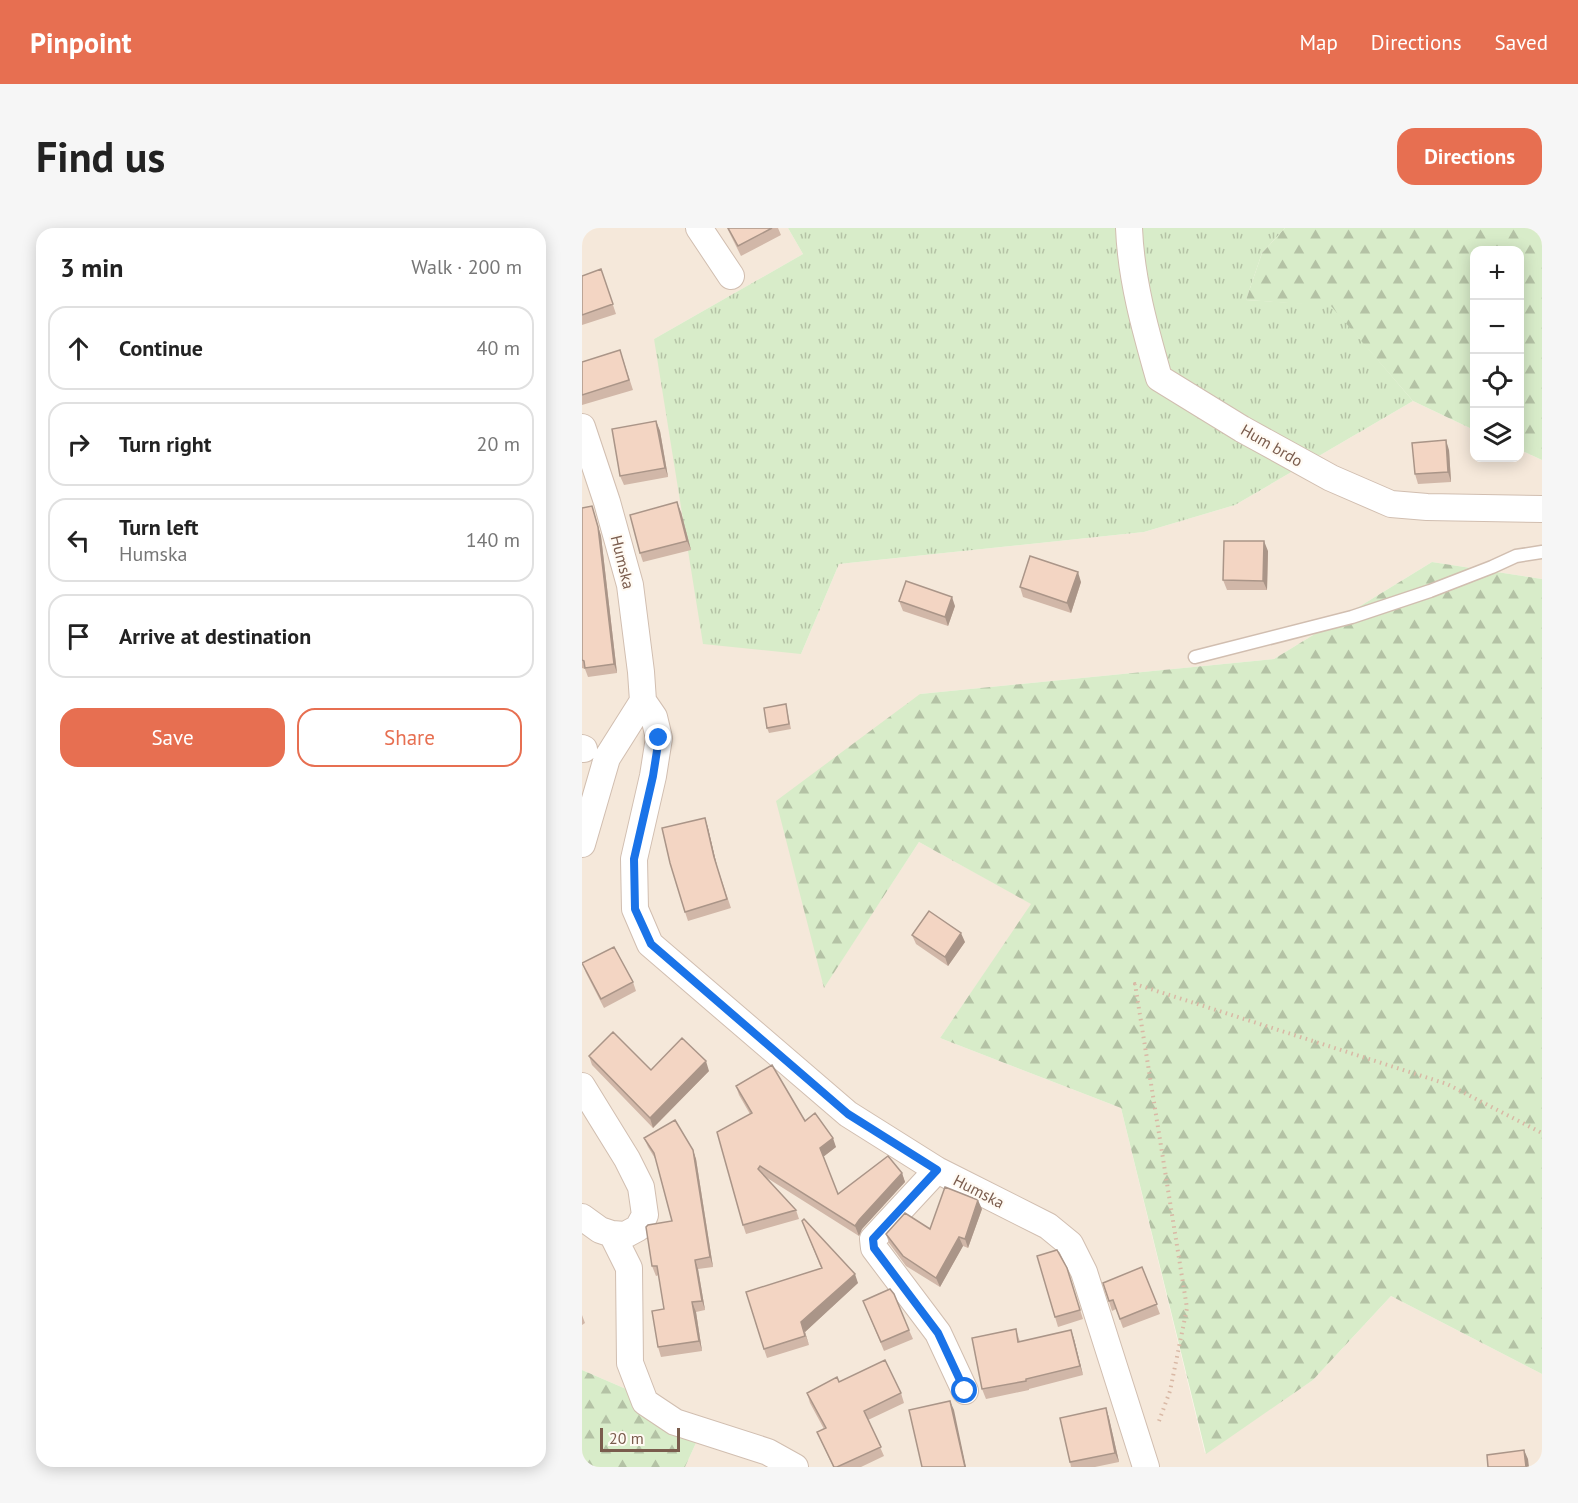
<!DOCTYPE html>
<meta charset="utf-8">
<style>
body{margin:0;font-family:"PT Sans",sans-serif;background:#f6f6f6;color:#222}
.controls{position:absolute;right:18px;top:18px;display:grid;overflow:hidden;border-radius:12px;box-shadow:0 3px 15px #0003}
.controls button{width:54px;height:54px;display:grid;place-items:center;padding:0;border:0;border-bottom:2px solid #e0e0e0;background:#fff;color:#222;font:30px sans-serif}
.scale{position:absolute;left:18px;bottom:15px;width:80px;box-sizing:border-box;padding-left:6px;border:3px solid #7a5c4d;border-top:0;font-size:16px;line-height:21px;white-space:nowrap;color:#7a5c4d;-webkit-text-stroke:4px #fffaf3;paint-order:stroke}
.stop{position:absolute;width:18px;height:18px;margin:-14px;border:4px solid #1a73e8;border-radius:50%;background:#fff}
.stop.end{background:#1a73e8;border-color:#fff;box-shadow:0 2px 6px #0008}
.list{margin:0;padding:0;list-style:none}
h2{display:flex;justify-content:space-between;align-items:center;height:78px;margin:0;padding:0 24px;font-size:26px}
h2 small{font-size:20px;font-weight:400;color:#767676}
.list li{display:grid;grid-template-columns:39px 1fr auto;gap:18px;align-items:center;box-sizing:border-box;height:84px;margin:0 12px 12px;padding:0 12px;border:2px solid #e0e0e0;border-radius:18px}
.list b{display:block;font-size:22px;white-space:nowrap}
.list p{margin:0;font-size:20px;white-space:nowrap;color:#767676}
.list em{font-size:20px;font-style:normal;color:#767676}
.actions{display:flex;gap:12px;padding:18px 24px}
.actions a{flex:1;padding:14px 0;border:2px solid #e76f51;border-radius:18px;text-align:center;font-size:21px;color:#e76f51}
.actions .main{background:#e76f51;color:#fff}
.icon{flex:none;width:33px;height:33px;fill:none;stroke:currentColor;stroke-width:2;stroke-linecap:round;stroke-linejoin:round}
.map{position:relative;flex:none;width:960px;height:1239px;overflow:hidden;border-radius:18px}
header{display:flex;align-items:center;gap:36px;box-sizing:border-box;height:84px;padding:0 30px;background:#e76f51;color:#fff}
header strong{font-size:28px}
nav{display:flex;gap:33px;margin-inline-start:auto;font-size:21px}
.intro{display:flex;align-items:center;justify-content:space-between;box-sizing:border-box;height:144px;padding:0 36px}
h1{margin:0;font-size:42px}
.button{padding:15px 27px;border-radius:18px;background:#e76f51;color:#fff;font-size:21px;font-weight:700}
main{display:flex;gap:36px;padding:0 36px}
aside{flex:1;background:#fff;border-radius:18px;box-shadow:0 3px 15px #0003}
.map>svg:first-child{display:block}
.residential{fill:#f5e8da}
.grass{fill:url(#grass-tufts)}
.forest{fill:url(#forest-firs)}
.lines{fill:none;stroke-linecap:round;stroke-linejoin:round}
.lane-casing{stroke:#d1beb0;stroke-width:15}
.street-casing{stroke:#d1beb0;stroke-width:28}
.path{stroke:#d9b8a5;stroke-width:4;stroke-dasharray:1.5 4.5;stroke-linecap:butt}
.lane{stroke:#fff;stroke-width:12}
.street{stroke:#fff;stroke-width:26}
.wall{fill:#d1b7a8}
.shaded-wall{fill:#aa9588}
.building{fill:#f3d5c3;stroke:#aa9588;stroke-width:1.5}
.route{stroke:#1a73e8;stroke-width:8}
.labels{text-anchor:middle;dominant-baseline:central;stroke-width:4.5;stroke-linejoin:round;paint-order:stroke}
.street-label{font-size:16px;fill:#7a5c4d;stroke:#fffaf3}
</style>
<header>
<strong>Pinpoint</strong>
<nav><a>Map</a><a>Directions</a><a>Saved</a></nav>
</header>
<div class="intro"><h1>Find us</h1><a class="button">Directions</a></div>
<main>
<aside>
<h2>3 min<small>Walk · 200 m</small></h2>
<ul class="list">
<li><svg class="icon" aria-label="ahead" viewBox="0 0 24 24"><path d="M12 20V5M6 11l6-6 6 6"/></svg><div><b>Continue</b></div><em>40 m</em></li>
<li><svg class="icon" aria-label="right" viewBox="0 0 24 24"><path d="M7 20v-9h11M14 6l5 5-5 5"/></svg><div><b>Turn right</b></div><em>20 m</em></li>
<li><svg class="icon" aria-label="left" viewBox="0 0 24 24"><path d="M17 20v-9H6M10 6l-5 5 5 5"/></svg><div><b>Turn left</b><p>Humska</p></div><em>140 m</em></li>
<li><svg class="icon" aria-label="arrive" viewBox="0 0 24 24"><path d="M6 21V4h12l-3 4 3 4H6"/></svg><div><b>Arrive at destination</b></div></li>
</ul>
<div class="actions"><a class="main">Save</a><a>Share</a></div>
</aside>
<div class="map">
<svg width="960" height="1239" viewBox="0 0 960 1239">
<defs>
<pattern id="grass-tufts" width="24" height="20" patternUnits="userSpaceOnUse" patternTransform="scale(1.5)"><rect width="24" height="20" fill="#d8ecc9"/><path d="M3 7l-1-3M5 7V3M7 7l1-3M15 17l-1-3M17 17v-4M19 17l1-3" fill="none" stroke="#b4c2a5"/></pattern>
<pattern id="forest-firs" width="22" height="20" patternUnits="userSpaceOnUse" patternTransform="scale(1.5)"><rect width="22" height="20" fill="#d8ecc9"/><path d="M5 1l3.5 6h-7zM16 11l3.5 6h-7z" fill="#b4c2a5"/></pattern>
</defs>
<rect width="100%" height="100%" fill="#fdf6ec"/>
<path class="residential" d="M 0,0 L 206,0 L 221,26 L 72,111 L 219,426 L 257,336 L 562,304 L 653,277 L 831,173 L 892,202 L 892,230 L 938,230 L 938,222 L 960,232 L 960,351 L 850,334 L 692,431 L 338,466 L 242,759 L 337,614 L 450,676 L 358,810 L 539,880 L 623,1225 L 731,1152 L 809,1068 L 960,1146 L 960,1239 L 103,1239 L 123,1195 L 0,1142 Z"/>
<path class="grass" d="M 206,0 L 703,0 L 680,25 L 664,72 L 749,77 L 831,173 L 653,277 L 562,304 L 257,336 L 219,426 L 121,416 L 72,111 L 221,26 Z"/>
<path class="forest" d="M 703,0 L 960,0 L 960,232 L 938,222 L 938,22 L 892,22 L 892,202 L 831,173 L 749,78 L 664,72 L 680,25 Z
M 850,334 L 960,351 L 960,1146 L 809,1068 L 731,1152 L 624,1226 L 539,880 L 358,810 L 449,676 L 337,614 L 242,760 L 194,573 L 338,466 L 692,431 Z
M 0,1142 L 123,1195 L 103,1239 L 0,1239 Z"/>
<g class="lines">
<defs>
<path id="lane" d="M 613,429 L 770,389 L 848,363 L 910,339 L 934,328 L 960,324"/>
<path id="street" d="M 117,0 L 149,48
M 547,0 C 549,51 563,101 577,150 L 660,201 L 749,250 L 809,276 L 845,279 L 960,281
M 0,199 L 25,274 L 48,357 L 59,444 L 61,473 L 72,489 L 77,510 L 71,548 L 52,631 L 53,681 L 68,716 L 266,886 L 355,942 L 466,998 L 488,1016 L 502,1044 L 564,1239
M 0,520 L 2,521
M 0,616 L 25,530 L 61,473
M 0,858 L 45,931 L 59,959 L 63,987 L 56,1000 L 43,1007 L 30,1006 L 18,1002 L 0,989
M 355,942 L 291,1011 L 292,1020 L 356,1105 L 383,1163
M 30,1006 L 47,1040 L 48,1135 L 63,1174 L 93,1194 L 186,1224 L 213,1239"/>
</defs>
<use href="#lane" class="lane-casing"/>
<use href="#street" class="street-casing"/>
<path class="path" d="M 577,1193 L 588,1163 L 605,1080 L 553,756 L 865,856 L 960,905"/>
<use href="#lane" class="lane"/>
<use href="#street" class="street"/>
</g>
<path class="wall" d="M 145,0 L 196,0 L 199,7 L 159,28 Z
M 19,41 L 34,86 L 0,97 L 0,48 Z
M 38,122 L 51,162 L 0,177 L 0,134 Z
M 74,193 L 78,203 L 86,249 L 42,257 L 38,248 Z
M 867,222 L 869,254 L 836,256 L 833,246 Z
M 10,278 L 19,308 L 35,445 L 6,449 L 3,441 L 0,440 L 0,280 Z
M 99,284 L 109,322 L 61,334 L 58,325 Z
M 686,323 L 685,362 L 645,362 L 641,352 Z
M 499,354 L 489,385 L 441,369 L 438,359 Z
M 317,373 L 373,378 L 366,398 L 321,383 Z
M 205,481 L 209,501 L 187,505 L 185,500 Z
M 123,590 L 126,600 L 135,638 L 149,680 L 106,693 L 103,684 Z
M 330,707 L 383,714 L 366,738 L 334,716 Z
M 0,735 L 51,754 L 54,763 L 22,780 L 4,745 Z
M 7,828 L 69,842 L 127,843 L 71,900 L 10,837 Z
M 154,858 L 223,893 L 254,919 L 241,929 L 256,966 L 320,945 L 323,954 L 280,1001 L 277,1008 L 182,948 L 214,982 L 217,991 L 164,1006 L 161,997 L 168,886 L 157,867 Z
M 62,910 L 111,922 L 114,931 L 131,1039 L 116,1041 L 123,1082 L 114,1084 L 120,1123 L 79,1129 L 76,1119 L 82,1081 L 77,1047 L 74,1048 L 70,1038 L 90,993 L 74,932 L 66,919 Z
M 400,981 L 386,1020 L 381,1018 L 358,1059 L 324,1038 L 307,1015 L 304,1006 L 348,1001 Z
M 220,993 L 276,1055 L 223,1104 L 227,1117 L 185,1130 L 182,1121 L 239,1040 Z
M 560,1039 L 578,1086 L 541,1100 L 534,1081 L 530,1083 L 521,1055 Z
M 488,1050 L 501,1091 L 476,1099 L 473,1089 Z
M 281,1073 L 327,1102 L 331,1111 L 302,1123 Z
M 0,1087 L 3,1095 L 0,1097 Z
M 434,1101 L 438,1114 L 489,1102 L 492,1111 L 501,1147 L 447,1161 L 447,1162 L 404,1171 L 400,1161 Z
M 257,1154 L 319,1165 L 322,1175 L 286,1192 L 302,1228 L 279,1239 L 251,1239 L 235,1204 L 242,1201 L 228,1175 L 225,1165 Z
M 524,1180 L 527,1190 L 537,1234 L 513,1239 L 489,1239 L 488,1234 Z"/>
<path class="shaded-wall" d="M 74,193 L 78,203 L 86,249 L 83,240 Z
M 864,212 L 867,222 L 869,254 L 866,244 Z
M 95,274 L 99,284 L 109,322 L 105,313 Z
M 10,278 L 19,308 L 35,445 L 32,436 Z
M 682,313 L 686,323 L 685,362 L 681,353 Z
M 496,344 L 499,354 L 489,385 L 485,375 Z
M 370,369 L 373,378 L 366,398 L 363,389 Z
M 123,590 L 126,600 L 135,638 L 149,680 L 132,629 Z
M 379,705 L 383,714 L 366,738 L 363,729 Z
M 124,833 L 127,843 L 71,900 L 68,890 Z
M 251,910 L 254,919 L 241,929 L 238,920 Z
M 111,922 L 114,931 L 131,1039 L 128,1029 Z
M 320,945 L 323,954 L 280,1001 L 277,1008 L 273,998 L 277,992 Z
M 396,972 L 400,981 L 386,1020 L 383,1011 Z
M 377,1009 L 381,1018 L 358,1059 L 354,1050 Z
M 113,1032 L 116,1041 L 123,1082 L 120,1073 Z
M 273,1046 L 276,1055 L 223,1104 L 227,1117 L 219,1094 Z
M 110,1074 L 114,1084 L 120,1123 L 117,1113 Z
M 489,1102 L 492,1111 L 501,1147 L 498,1138 Z
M 368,1173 L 372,1182 L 384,1239 L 383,1239 Z
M 524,1180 L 527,1190 L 537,1234 L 533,1225 Z
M 942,1222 L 946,1231 L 947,1239 L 944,1239 Z"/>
<path class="building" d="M 146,0 L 190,0 L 156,18 Z
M 19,41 L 31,76 L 0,87 L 0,48 Z
M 38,122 L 47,152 L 0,167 L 0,134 Z
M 74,193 L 83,240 L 38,248 L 30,201 Z
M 864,212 L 866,244 L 833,246 L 830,215 Z
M 95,274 L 105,313 L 58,325 L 48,287 Z
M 10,278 L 16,299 L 32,436 L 3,440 L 2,433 L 0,432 L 0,280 Z
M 642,313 L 682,313 L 681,353 L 641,352 Z
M 448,328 L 496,344 L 485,375 L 438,359 Z
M 324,353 L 370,369 L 363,389 L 317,373 Z
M 204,476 L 207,496 L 185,500 L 182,480 Z
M 123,590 L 132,629 L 145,671 L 103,684 L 88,635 L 80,600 Z
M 347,683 L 379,705 L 363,729 L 330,707 Z
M 32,719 L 51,754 L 19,771 L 0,735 Z
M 31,804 L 69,842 L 100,810 L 124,833 L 68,890 L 7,828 Z
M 190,837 L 223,893 L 233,885 L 251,910 L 238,920 L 256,966 L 306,928 L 320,945 L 277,992 L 273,998 L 178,938 L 176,941 L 214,982 L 161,997 L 135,904 L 170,885 L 154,858 Z
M 93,892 L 111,922 L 128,1029 L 113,1032 L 120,1073 L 110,1074 L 117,1113 L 76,1119 L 70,1083 L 82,1081 L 75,1038 L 70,1038 L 64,999 L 66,997 L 90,993 L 72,925 L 62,910 Z
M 363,959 L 396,972 L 383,1011 L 377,1009 L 354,1050 L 321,1028 L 304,1006 L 323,985 L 348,1001 Z
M 222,991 L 273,1046 L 219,1094 L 223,1108 L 182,1121 L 164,1064 L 240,1040 L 220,993 Z
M 475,1022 L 485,1040 L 498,1082 L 473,1089 L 455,1028 Z
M 560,1039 L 575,1076 L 538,1091 L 531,1072 L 527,1073 L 521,1055 Z
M 308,1061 L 312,1066 L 327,1102 L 299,1114 L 281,1073 Z
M 434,1101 L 436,1114 L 489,1102 L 498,1138 L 444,1151 L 444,1153 L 400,1161 L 390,1110 Z
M 303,1132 L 319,1165 L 282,1183 L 299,1219 L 255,1239 L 252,1239 L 235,1204 L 244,1200 L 225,1165 L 255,1149 L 257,1154 Z
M 368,1173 L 383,1239 L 340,1239 L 327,1182 Z
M 524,1180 L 533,1225 L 488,1234 L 478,1190 Z
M 942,1222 L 944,1239 L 906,1239 L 905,1227 Z"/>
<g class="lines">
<path class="route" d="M 77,510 L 71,548 L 52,631 L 53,681 L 69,716 L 266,886 L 355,942 L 291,1011 L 292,1020 L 356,1105 L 383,1163"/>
</g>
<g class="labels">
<g class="street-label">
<text transform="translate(690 217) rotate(30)">Hum brdo</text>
<text transform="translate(41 334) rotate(76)">Humska</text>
<text transform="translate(397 963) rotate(27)">Humska</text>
</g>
</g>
</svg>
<div class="controls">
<button>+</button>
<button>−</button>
<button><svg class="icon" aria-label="locate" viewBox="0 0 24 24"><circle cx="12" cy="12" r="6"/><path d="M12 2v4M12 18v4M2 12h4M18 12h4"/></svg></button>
<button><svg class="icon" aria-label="layers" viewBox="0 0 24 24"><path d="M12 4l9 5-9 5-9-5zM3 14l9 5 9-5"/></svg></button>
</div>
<div class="scale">20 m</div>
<div class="stop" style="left:383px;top:1163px"></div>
<div class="stop end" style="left:77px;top:510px"></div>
</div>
</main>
